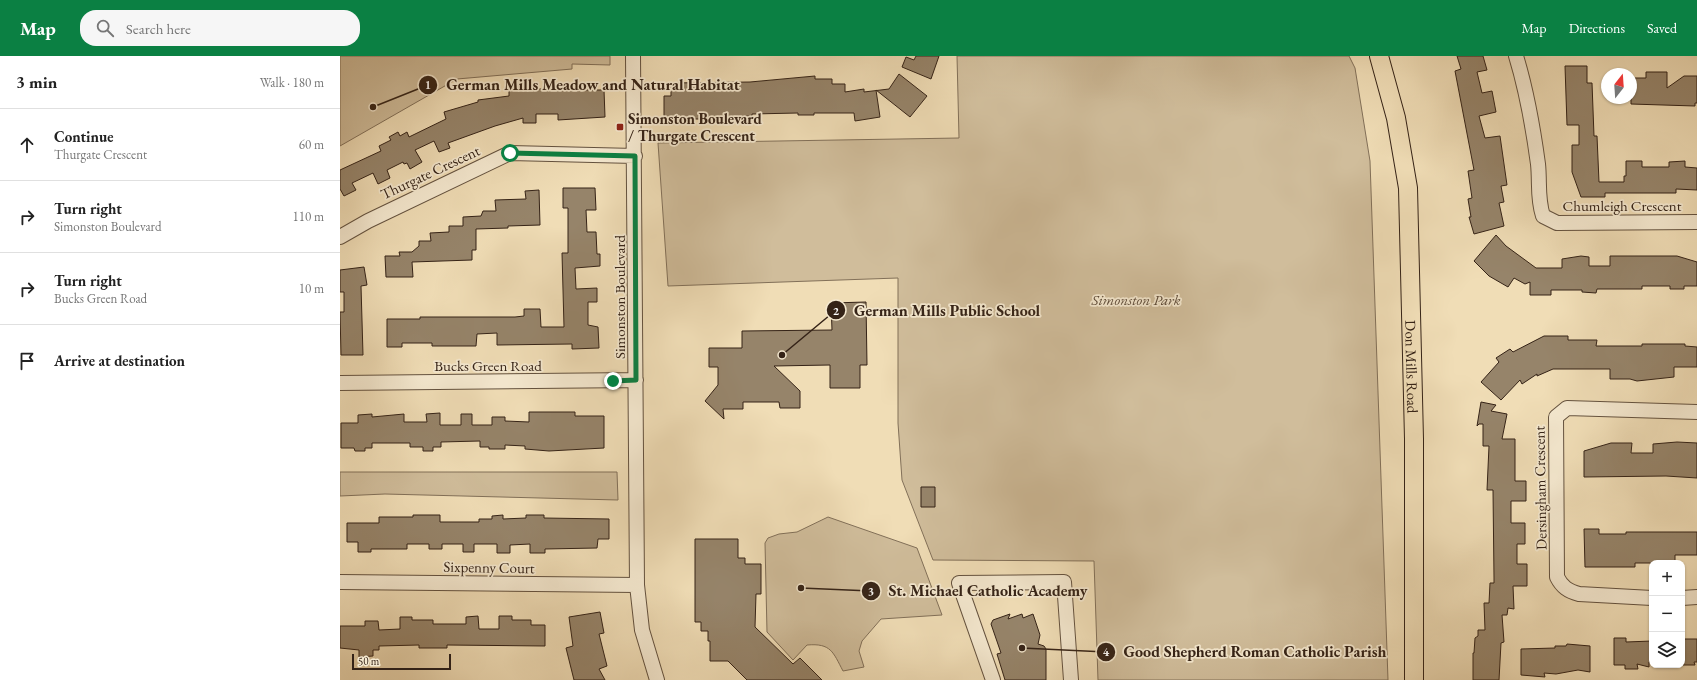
<!DOCTYPE html>
<meta charset="utf-8">
<style>
body{margin:0;font-family:"EB Garamond",serif;background:#f6f6f6;color:#222}
.controls{position:absolute;right:12px;bottom:12px;display:grid;overflow:hidden;border-radius:8px;box-shadow:0 1px 3px #0004}
.controls button{width:36px;height:36px;display:grid;place-items:center;padding:0;border:0;border-bottom:1px solid #e0e0e0;background:#fff;color:#222;font:20px sans-serif}
.compass{position:absolute;left:1261px;top:12px;width:36px;height:36px;border-radius:50%;background:#fff;box-shadow:0 1px 3px #0004;rotate:17deg}
.scale{position:absolute;left:12px;bottom:10px;width:99px;box-sizing:border-box;padding-left:4px;border:2px solid #352317;border-top:0;font-size:11px;line-height:14px;white-space:nowrap;color:#352317;-webkit-text-stroke:3px #f5e9d0;paint-order:stroke}
.stop{position:absolute;width:12px;height:12px;margin:-9px;border:3px solid #0b8043;border-radius:50%;background:#fff}
.stop.end{background:#0b8043;border-color:#fff;box-shadow:0 1px 4px #0008}
.list{margin:0;padding:0;list-style:none}
h2{display:flex;justify-content:space-between;align-items:center;height:52px;margin:0;padding:0 16px;font-size:17px}
h2 small{font-size:13px;font-weight:400;color:#767676}
.list li{display:grid;grid-template-columns:26px 1fr auto;gap:12px;align-items:center;box-sizing:border-box;height:72px;padding:0 16px;border-top:1px solid #e0e0e0}
.list b{display:block;font-size:15px;white-space:nowrap}
.list p{margin:0;font-size:13px;white-space:nowrap;color:#767676}
.list em{font-size:13px;font-style:normal;color:#767676}
.icon{flex:none;width:22px;height:22px;fill:none;stroke:currentColor;stroke-width:2;stroke-linecap:round;stroke-linejoin:round}
.map{position:relative;flex:none;width:1357px;height:624px;overflow:hidden}
header{display:flex;align-items:center;gap:24px;box-sizing:border-box;height:56px;padding:0 20px;background:#0b8043;color:#fff}
header strong{font-size:19px}
nav{display:flex;gap:22px;margin-inline-start:auto;font-size:14px}
.search{width:280px;height:36px;background:#f6f6f6;display:flex;align-items:center;gap:10px;box-sizing:border-box;padding:0 14px;border-radius:16px;color:#767676;font-size:15px}
main{display:flex}
aside{flex:1;background:#fff}
.map>svg:first-child{display:block}
.green{fill:#d0bd9b;stroke:#827059}
.building{fill:#96846a;stroke:#352317}
.lines{fill:none;stroke-linecap:round;stroke-linejoin:round}
.minor-casing{stroke:#64523f;stroke-width:16}
.major-casing{stroke:#352317;stroke-width:20}
.minor{stroke:#f5e9d0;stroke-width:14}
.major{stroke:#f0ddb6;stroke-width:18}
.route{stroke:#0b8043;stroke-width:5}
.poi-dot{fill:#8f2418;stroke:#f5e9d0;stroke-width:1.5}
.labels{text-anchor:middle;dominant-baseline:central;stroke-width:3.5;stroke-linejoin:round;paint-order:stroke}
.poi-label{font-size:15px;font-weight:bold;fill:#352317;stroke:#f5e9d0;text-anchor:start}
.street-label{font-size:15px;fill:#352317;stroke:#f5e9d0}
.park-label{font-size:15px;font-style:italic;fill:#5c4a38;stroke:#f5e9d0}
.leader{fill:none;stroke:#352317;stroke-width:1.5}
.callout-dot{fill:#352317;stroke:#f5e9d0;stroke-width:1.5}
.mark-label{font-size:12px;text-anchor:middle;font-weight:bold;fill:#fff}
.callout-label{font-size:16px;text-anchor:middle;font-weight:bold;fill:#352317;stroke:#f5e9d0;stroke-width:3.5;stroke-linejoin:round;paint-order:stroke}
</style>
<header>
<strong>Map</strong>
<div class="search"><svg class="icon" aria-label="search" viewBox="0 0 24 24"><circle cx="10" cy="10" r="6"/><path d="M15 15l6 6"/></svg>Search here</div>
<nav><a>Map</a><a>Directions</a><a>Saved</a></nav>
</header>
<main>
<aside>
<h2>3 min<small>Walk · 180 m</small></h2>
<ul class="list">
<li><svg class="icon" aria-label="ahead" viewBox="0 0 24 24"><path d="M12 20V5M6 11l6-6 6 6"/></svg><div><b>Continue</b><p>Thurgate Crescent</p></div><em>60 m</em></li>
<li><svg class="icon" aria-label="right" viewBox="0 0 24 24"><path d="M7 20v-9h11M14 6l5 5-5 5"/></svg><div><b>Turn right</b><p>Simonston Boulevard</p></div><em>110 m</em></li>
<li><svg class="icon" aria-label="right" viewBox="0 0 24 24"><path d="M7 20v-9h11M14 6l5 5-5 5"/></svg><div><b>Turn right</b><p>Bucks Green Road</p></div><em>10 m</em></li>
<li><svg class="icon" aria-label="arrive" viewBox="0 0 24 24"><path d="M6 21V4h12l-3 4 3 4H6"/></svg><div><b>Arrive at destination</b></div></li>
</ul>
</aside>
<div class="map">
<svg width="1357" height="624" viewBox="0 0 1357 624">
<rect width="100%" height="100%" fill="#f0ddb6"/>
<filter id="stains"><feTurbulence type="fractalNoise" baseFrequency=".005" numOctaves="4"/><feColorMatrix values="0 0 0 0 .2 0 0 0 0 .09 0 0 0 0 .02 0 0 0 .5 -.17"/></filter>
<radialGradient id="worn" r=".72"><stop offset=".6" stop-color="#630" stop-opacity="0"/><stop offset="1" stop-color="#630" stop-opacity=".3"/></radialGradient>
<path class="green" d="M 0,0 L 270,0 L 270,9 L 232,8 L 232,13 L 117,23 L 0,90 Z
M 617,0 L 1009,0 L 1015,12 L 1030,105 L 1048,624 L 758,624 L 754,505 L 593,504 L 562,424 L 558,367 L 558,222 L 328,230 L 318,87 L 619,82 Z
M 0,416 L 277,416 L 278,444 L 45,438 L 0,440 Z
M 488,461 L 577,492 L 602,559 L 541,563 L 522,585 L 519,595 L 524,611 L 503,615 C 493,596 491,587 467,589 L 453,604 L 427,576 L 425,487 L 428,482 L 439,478 L 457,476 Z"/>
<path class="building" d="M 576,0 L 599,0 L 591,23 L 562,11 L 566,1 L 574,4 Z
M 1117,0 L 1143,0 L 1147,14 L 1137,16 L 1142,37 L 1152,35 L 1156,56 L 1139,60 L 1145,82 L 1160,80 L 1167,129 L 1161,130 L 1164,146 L 1159,147 L 1164,170 L 1134,178 L 1129,161 L 1131,161 L 1128,143 L 1132,142 L 1128,115 L 1134,114 L 1115,15 L 1121,13 Z
M 1225,10 L 1247,10 L 1247,27 L 1252,27 L 1254,80 L 1257,80 L 1259,126 L 1284,126 L 1284,120 L 1286,120 L 1286,105 L 1302,105 L 1302,111 L 1329,111 L 1329,106 L 1345,105 L 1345,111 L 1357,112 L 1357,134 L 1336,133 L 1336,137 L 1265,137 L 1265,141 L 1241,141 L 1232,116 L 1232,89 L 1239,89 L 1239,69 L 1227,69 Z
M 1306,16 L 1327,16 L 1327,32 L 1344,20 L 1357,20 L 1357,47 L 1355,47 L 1355,50 L 1291,48 L 1291,22 L 1306,22 Z
M 559,18 L 587,40 L 570,61 L 536,34 L 540,61 L 515,65 L 514,57 L 474,57 L 474,59 L 458,59 L 458,57 L 412,58 L 412,60 L 381,61 L 381,63 L 324,63 L 324,40 L 331,40 L 331,27 L 410,26 L 475,20 L 475,23 L 492,23 L 492,28 L 505,28 L 505,36 L 524,33 L 524,36 L 549,33 Z
M 197,28 L 197,33 L 217,33 L 217,29 L 231,28 L 231,34 L 264,34 L 265,61 L 218,64 L 218,58 L 196,58 L 196,67 L 183,67 L 183,62 L 155,70 L 108,87 L 110,92 L 99,96 L 94,85 L 75,94 L 82,106 L 70,113 L 67,107 L 64,108 L 63,106 L 47,114 L 50,122 L 38,128 L 33,117 L 12,127 L 16,134 L 4,140 L 0,133 L 0,114 L 41,95 L 39,90 L 51,84 L 49,81 L 58,76 L 60,80 L 67,76 L 69,81 L 106,63 L 104,56 L 138,46 L 138,44 L 169,40 L 169,29 Z
M 223,132 L 255,132 L 256,154 L 246,154 L 247,176 L 256,176 L 257,198 L 260,198 L 260,210 L 235,212 L 236,233 L 257,232 L 257,246 L 248,246 L 248,269 L 258,271 L 259,292 L 232,293 L 232,288 L 157,289 L 157,277 L 137,278 L 136,290 L 92,290 L 92,287 L 62,287 L 62,291 L 47,291 L 47,263 L 80,263 L 80,261 L 175,261 L 184,260 L 184,253 L 200,253 L 201,271 L 224,271 L 222,197 L 228,197 L 228,152 L 223,152 Z
M 199,134 L 200,169 L 168,170 L 168,172 L 136,173 L 136,194 L 132,194 L 132,204 L 72,206 L 73,221 L 46,221 L 45,200 L 60,200 L 59,196 L 72,196 L 79,190 L 79,185 L 91,185 L 90,177 L 109,176 L 109,170 L 123,170 L 123,161 L 141,160 L 143,155 L 156,155 L 155,144 L 186,143 L 185,135 Z
M 1156,179 L 1166,190 L 1196,212 L 1222,212 L 1222,203 L 1241,200 L 1249,201 L 1249,210 L 1270,210 L 1270,200 L 1337,200 L 1357,206 L 1357,230 L 1344,230 L 1344,233 L 1330,233 L 1330,230 L 1302,230 L 1302,233 L 1257,233 L 1256,237 L 1242,236 L 1242,234 L 1211,234 L 1211,239 L 1190,239 L 1190,226 L 1185,228 L 1174,222 L 1168,231 L 1149,220 L 1134,205 Z
M 24,211 L 27,229 L 21,230 L 23,299 L 1,299 L 0,256 L 4,256 L 4,236 L 0,236 L 0,214 Z
M 526,246 L 527,309 L 520,309 L 520,332 L 490,332 L 490,309 L 434,310 L 460,335 L 460,352 L 440,352 L 439,346 L 403,346 L 403,353 L 383,353 L 384,363 L 365,345 L 378,329 L 378,311 L 369,311 L 369,292 L 402,292 L 402,275 L 492,274 L 491,247 Z
M 1204,280 L 1228,280 L 1228,284 L 1257,284 L 1256,290 L 1302,290 L 1302,288 L 1345,288 L 1345,290 L 1357,291 L 1357,311 L 1334,311 L 1334,321 L 1297,325 L 1290,323 L 1270,323 L 1270,313 L 1213,313 L 1197,320 L 1197,318 L 1182,328 L 1180,324 L 1161,344 L 1141,326 L 1159,306 L 1156,302 L 1170,293 L 1173,296 Z
M 1141,346 L 1156,349 L 1151,355 L 1167,358 L 1162,383 L 1175,383 L 1175,425 L 1186,425 L 1186,445 L 1171,445 L 1171,467 L 1185,467 L 1185,488 L 1177,488 L 1177,508 L 1187,508 L 1187,530 L 1173,530 L 1174,553 L 1168,552 L 1167,559 L 1162,559 L 1164,586 L 1161,587 L 1159,624 L 1133,624 L 1133,597 L 1134,597 L 1135,582 L 1138,580 L 1138,574 L 1145,574 L 1144,547 L 1149,547 L 1150,527 L 1154,527 L 1154,522 L 1153,434 L 1147,434 L 1149,390 L 1143,390 L 1143,368 L 1139,368 L 1137,370 Z
M 189,356 L 235,356 L 235,360 L 264,360 L 264,392 L 209,395 L 185,393 L 185,390 L 165,389 L 165,393 L 149,393 L 149,391 L 140,391 L 140,385 L 101,386 L 101,391 L 93,391 L 93,395 L 83,395 L 83,391 L 70,391 L 70,387 L 32,387 L 32,392 L 25,392 L 25,395 L 15,395 L 14,392 L 1,392 L 1,367 L 18,367 L 18,359 L 32,358 L 32,361 L 64,358 L 64,366 L 87,366 L 86,358 L 100,357 L 100,369 L 121,369 L 121,358 L 132,358 L 132,369 L 152,369 L 152,361 L 165,361 L 165,365 L 189,366 Z
M 1337,386 L 1357,387 L 1357,422 L 1326,420 L 1244,421 L 1244,395 L 1271,387 L 1292,387 L 1291,397 L 1313,397 L 1313,388 Z
M 581,431 L 595,431 L 595,451 L 581,451 Z
M 73,459 L 100,459 L 100,466 L 139,466 L 139,463 L 152,463 L 152,460 L 163,459 L 163,463 L 186,462 L 186,459 L 204,459 L 204,462 L 269,463 L 269,483 L 258,483 L 257,492 L 205,493 L 205,497 L 190,497 L 190,488 L 170,489 L 170,497 L 157,497 L 157,488 L 134,488 L 134,496 L 123,496 L 123,488 L 102,488 L 102,493 L 89,493 L 89,488 L 67,488 L 67,493 L 31,493 L 31,496 L 18,496 L 18,486 L 7,486 L 7,467 L 39,467 L 39,461 L 73,461 Z
M 1244,473 L 1259,473 L 1259,478 L 1286,478 L 1286,476 L 1357,476 L 1357,499 L 1335,499 L 1335,507 L 1295,507 L 1295,511 L 1245,511 Z
M 355,483 L 398,483 L 398,502 L 405,502 L 405,508 L 421,508 L 421,538 L 416,538 L 415,571 L 453,608 L 460,602 L 482,624 L 407,624 L 388,605 L 370,605 L 370,585 L 368,585 L 368,575 L 361,575 L 361,566 L 355,566 Z
M 260,556 L 264,577 L 259,578 L 267,610 L 259,613 L 265,624 L 234,624 L 226,592 L 233,590 L 229,561 Z
M 670,558 L 668,563 L 682,558 L 683,562 L 693,558 L 700,579 L 698,588 L 704,590 L 706,593 L 706,624 L 665,624 L 657,598 L 661,597 L 651,568 L 653,564 Z
M 138,560 L 139,573 L 159,573 L 159,560 L 172,560 L 172,564 L 191,564 L 191,569 L 205,569 L 205,590 L 107,589 L 107,592 L 79,592 L 79,589 L 39,590 L 39,594 L 33,594 L 33,600 L 19,601 L 19,594 L 0,592 L 0,570 L 25,570 L 25,565 L 38,565 L 39,574 L 60,573 L 60,561 L 72,561 L 72,564 L 93,564 L 93,568 L 126,568 L 126,561 Z
M 1274,582 L 1286,582 L 1286,586 L 1312,585 L 1312,607 L 1309,606 L 1309,611 L 1297,608 L 1298,613 L 1285,613 L 1285,609 L 1274,609 Z
M 1342,583 L 1357,583 L 1357,606 L 1354,606 L 1355,609 L 1342,609 Z
M 1227,588 L 1250,590 L 1250,616 L 1238,614 L 1216,618 L 1204,617 L 1205,621 L 1181,619 L 1181,593 L 1215,592 L 1215,590 L 1226,590 Z"/>
<g class="lines">
<defs>
<path id="minor" d="M 293,0 L 297,529 L 302,574 L 317,624
M 1176,0 C 1187,36 1193,71 1198,108 C 1200,126 1197,142 1203,160 L 1217,167 L 1357,166
M 0,181 L 28,165 L 170,97 L 295,100
M 0,327 L 296,324
M 0,526 L 297,529
M 1312,542 L 1239,538 C 1228,535 1222,531 1217,521 L 1216,361 L 1227,352 L 1357,356
M 1342,542 L 1357,541
M 653,624 L 619,527 L 724,526 L 731,624"/>
<g id="major">
<path id="s1" d="M 1039,0 L 1056,62 L 1068,132 L 1074,383 L 1074,624"/>
</g>
</defs>
<use href="#minor" class="minor-casing"/>
<use href="#major" class="major-casing"/>
<use href="#minor" class="minor"/>
<use href="#major" class="major"/>
</g>
<g class="lines">
<path class="route" d="M 170,97 L 295,100 L 296,324 L 273,325"/>
</g>
<rect class="poi-dot" x="276" y="67" width="8" height="8" rx="2"/>
<g class="labels">
<g class="poi-label">
<text x="288" y="62">Simonston Boulevard<tspan x="288" dy="17">/ Thurgate Crescent</tspan></text>
</g>
<g class="street-label">
<text transform="translate(90 116) rotate(-25)">Thurgate Crescent</text>
<text x="1282" y="149">Chumleigh Crescent</text>
<text transform="translate(279 241) rotate(-90)">Simonston Boulevard</text>
<text x="148" y="309">Bucks Green Road</text>
<text stroke="none"><textPath href="#s1" startOffset="314">Don Mills Road</textPath></text>
<text transform="translate(1200 432) rotate(-91)">Dersingham Crescent</text>
<text transform="translate(149 511) rotate(1)">Sixpenny Court</text>
</g>
<g class="park-label">
<text x="796" y="243">Simonston Park</text>
</g>
</g>
<path class="leader" d="M33 51L88 29M442 299L496 254M461 532L531 535M682 592L766 596"/>
<g class="callout-dot">
<circle cx="33" cy="51" r="4"/>
<circle cx="442" cy="299" r="4"/>
<circle cx="461" cy="532" r="4"/>
<circle cx="682" cy="592" r="4"/>
<circle cx="88" cy="29" r="10"/>
<circle cx="496" cy="254" r="10"/>
<circle cx="531" cy="535" r="10"/>
<circle cx="766" cy="596" r="10"/>
</g>
<g class="mark-label">
<text x="88" y="33">1</text>
<text x="496" y="259">2</text>
<text x="531" y="539">3</text>
<text x="766" y="600">4</text>
</g>
<g class="callout-label">
<text x="253" y="34">German Mills Meadow and Natural Habitat</text>
<text x="607" y="260">German Mills Public School</text>
<text x="648" y="540">St. Michael Catholic Academy</text>
<text x="915" y="601">Good Shepherd Roman Catholic Parish</text>
</g>
<rect width="100%" height="100%" filter="url(#stains)"/>
<rect width="100%" height="100%" fill="url(#worn)"/>
</svg>
<div class="controls">
<button>+</button>
<button>−</button>
<button><svg class="icon" aria-label="layers" viewBox="0 0 24 24"><path d="M12 4l9 5-9 5-9-5zM3 14l9 5 9-5"/></svg></button>
</div>
<svg class="compass" viewBox="-18 -18 36 36"><path d="M0-13l5 13h-10z" fill="#e53935"/><path d="M0 13l5-13h-10z" fill="#767676"/></svg>
<div class="scale">50 m</div>
<div class="stop" style="left:170px;top:97px"></div>
<div class="stop end" style="left:273px;top:325px"></div>
</div>
</main>
